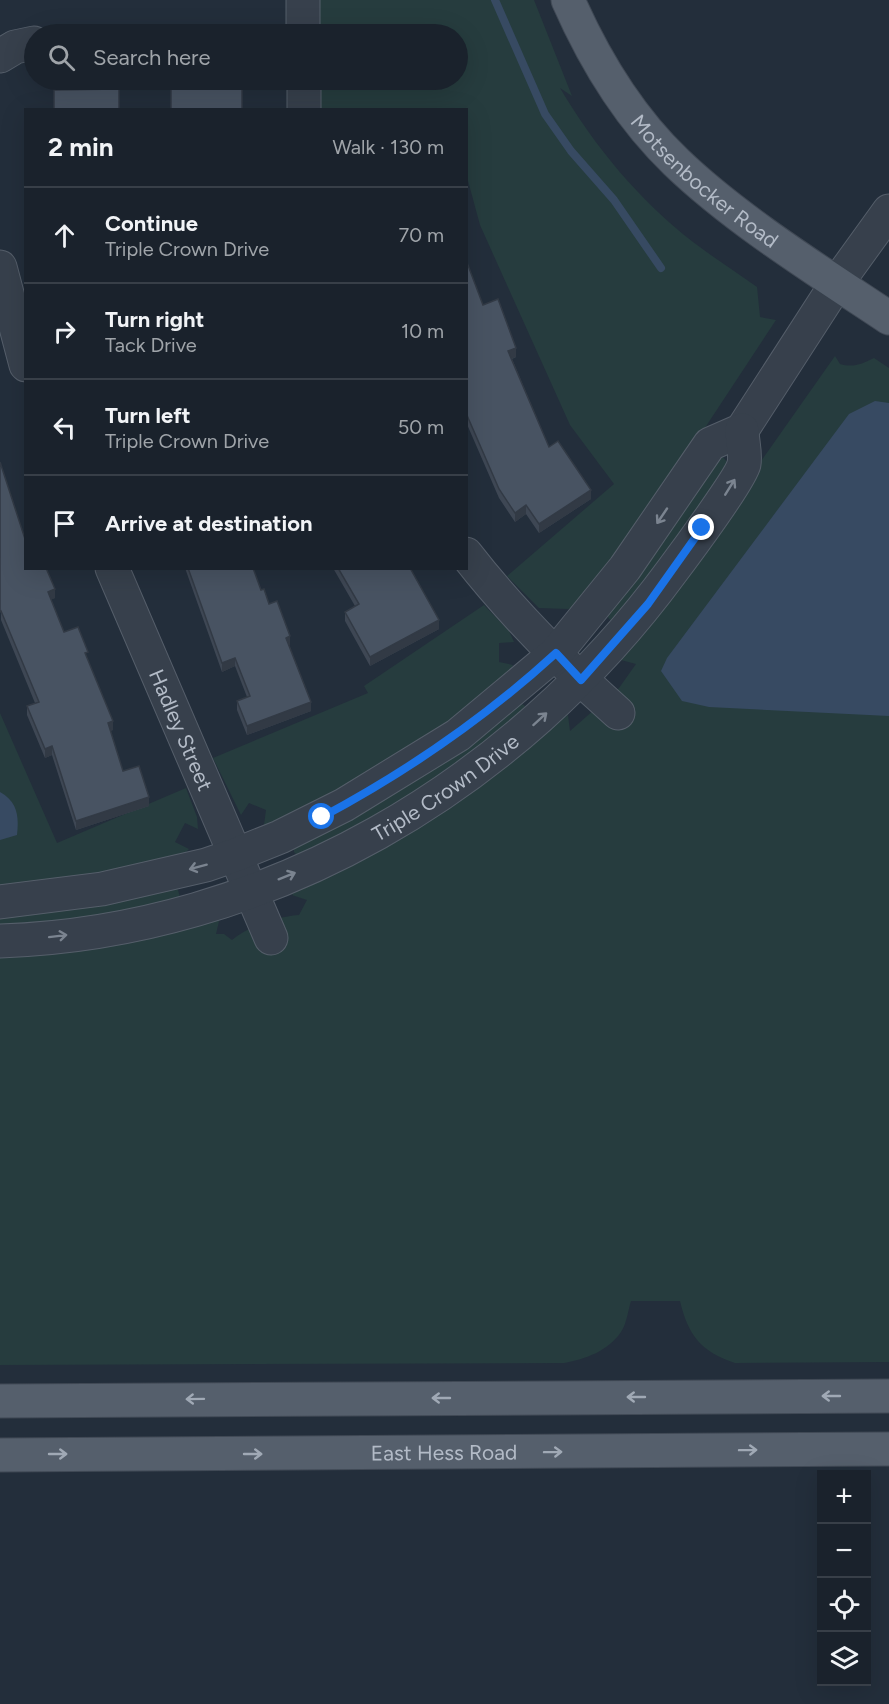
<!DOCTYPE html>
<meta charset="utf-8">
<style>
body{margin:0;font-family:Figtree,sans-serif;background:#272f38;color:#f1f3f6}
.controls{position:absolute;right:18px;bottom:18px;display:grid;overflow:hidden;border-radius:0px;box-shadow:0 6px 24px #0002}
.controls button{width:54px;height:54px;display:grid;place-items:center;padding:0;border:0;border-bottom:2px solid #383f48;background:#1a222c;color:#f1f3f6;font:30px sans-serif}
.stop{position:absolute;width:18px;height:18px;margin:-14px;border:4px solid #1a73e8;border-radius:50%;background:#fff}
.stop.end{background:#1a73e8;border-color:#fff;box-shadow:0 2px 6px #0008}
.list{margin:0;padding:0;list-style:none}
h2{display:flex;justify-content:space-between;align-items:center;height:78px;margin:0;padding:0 24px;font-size:26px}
h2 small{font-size:20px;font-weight:400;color:#9fa4a9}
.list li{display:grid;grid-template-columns:39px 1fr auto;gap:18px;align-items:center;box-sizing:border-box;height:96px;padding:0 24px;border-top:2px solid #383f48}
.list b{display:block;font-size:22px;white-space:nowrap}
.list p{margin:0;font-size:20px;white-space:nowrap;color:#9fa4a9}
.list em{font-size:20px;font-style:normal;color:#9fa4a9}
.icon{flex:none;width:33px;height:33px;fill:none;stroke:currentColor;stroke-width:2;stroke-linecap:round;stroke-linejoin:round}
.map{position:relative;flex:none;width:889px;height:1704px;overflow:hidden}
.search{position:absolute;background:#1a222c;box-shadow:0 6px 24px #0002;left:24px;top:24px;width:444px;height:66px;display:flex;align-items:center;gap:15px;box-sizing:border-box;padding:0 21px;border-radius:33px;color:#9fa4a9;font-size:22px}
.panel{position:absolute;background:#1a222c;box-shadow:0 6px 24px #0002;left:24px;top:108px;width:444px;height:462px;border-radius:0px}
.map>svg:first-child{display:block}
.green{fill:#263c3e}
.water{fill:#374a62}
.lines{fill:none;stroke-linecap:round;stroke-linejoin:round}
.stream{stroke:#374a62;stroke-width:8}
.minor-casing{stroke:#555e6a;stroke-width:35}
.major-casing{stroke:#404955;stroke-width:35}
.minor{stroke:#37404c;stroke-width:33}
.major{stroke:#555f6c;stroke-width:33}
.wall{fill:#3e4754}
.shaded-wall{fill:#323a45}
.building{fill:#485362;stroke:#323a45;stroke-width:1.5}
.oneway{stroke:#7b8490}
.oneway2{stroke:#a0a9b5}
.route{stroke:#1a73e8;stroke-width:8}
.labels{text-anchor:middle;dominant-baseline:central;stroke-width:4.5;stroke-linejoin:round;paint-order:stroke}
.street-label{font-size:21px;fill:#b3bbc7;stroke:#1c2531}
</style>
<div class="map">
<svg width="889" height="1704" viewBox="0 0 889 1704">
<rect width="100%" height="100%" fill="#232e3b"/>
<path class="green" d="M 320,0 L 534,0 L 572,96 L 560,88 C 595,147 639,200 693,242 C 714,258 736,272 757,287 L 760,317 L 776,320 L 666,487 L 577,606 L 568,609 L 539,608 L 507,576 L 614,484 L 570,425 L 480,225 L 467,177 L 466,110 L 321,109 L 320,80 L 458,80 L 458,34 L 320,34 Z
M 835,356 L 840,364 C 853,368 862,364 874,358 L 889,368 L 889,1362 L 735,1363 C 701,1352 688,1335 680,1301 L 631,1301 C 628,1310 627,1323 621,1332 C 608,1351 586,1359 564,1363 L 0,1365 L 0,954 L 220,917 L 216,934 L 224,934 L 232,940 C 251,925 276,917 299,915 L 307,900 L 292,895 L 298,887 L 568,715 L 570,731 L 619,688 L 636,664 L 621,660 Z
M 722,456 L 728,463 L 728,469 L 616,621 L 610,620 L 607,616 Z
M 484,605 L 509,631 L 514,642 L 499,643 L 499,662 L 513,665 L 508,677 L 400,759 L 278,823 L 264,825 L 266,810 L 249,803 L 241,815 L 213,758 L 368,693 L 364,686 Z
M 519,703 L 524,705 L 527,710 L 441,782 L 299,857 L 294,852 L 294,846 Z
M 0,713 L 57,843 L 186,788 L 197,817 L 198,829 L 185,823 L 175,842 L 189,849 L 184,854 L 121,873 L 0,888 Z
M 177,887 L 180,897 L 174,903 L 0,930 L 0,913 Z"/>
<path class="water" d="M 875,401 L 889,403 L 889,716 L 709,707 L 682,701 L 661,671 L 667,658 L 849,414 Z
M 0,792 C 18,802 19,817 17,835 L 0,840 Z"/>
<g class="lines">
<path class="stream" d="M 495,0 L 545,114 L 571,151 L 614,200 L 661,268"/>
<defs>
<g id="minor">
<path d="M 303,0 L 303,34"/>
<path d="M 0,56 L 15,47 L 34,43"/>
<path d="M 304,80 L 304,110"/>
<path d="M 0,267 L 26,365"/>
<path d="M 466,554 C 511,612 564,665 618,713"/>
<path id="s1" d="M 112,568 L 271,938"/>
<path d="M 0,902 L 102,889 L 206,865 L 235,855 L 280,837 L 344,805 L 458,735 L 556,653 L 625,568 L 710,444 L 742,430 L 837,283 L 889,211"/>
<path id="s2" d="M 0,941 C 268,932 515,785 672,571 C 684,555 741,478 744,464 C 746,454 742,440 742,430"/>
</g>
<g id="major">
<path id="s3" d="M 568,0 C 594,59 629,117 676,162 C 735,219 820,272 889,318"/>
<path d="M 0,1401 L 889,1396"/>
<path id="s4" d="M 0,1455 L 889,1449"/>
</g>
</defs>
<use href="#minor" class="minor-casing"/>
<use href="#major" class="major-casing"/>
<use href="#minor" class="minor"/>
<use href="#major" class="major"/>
</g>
<path class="wall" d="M 466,260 L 483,305 L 516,357 L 512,359 L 549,447 L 591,499 L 539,533 L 526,514 L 515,522 L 499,498 L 466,422 Z
M 0,462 L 26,568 L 55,598 L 51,599 L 64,632 L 88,660 L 113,730 L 110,731 L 123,771 L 149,806 L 76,830 L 52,755 L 45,758 L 27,715 L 27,706 L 35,703 L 1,620 Z
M 185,568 L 253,568 L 261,590 L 269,604 L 290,645 L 289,645 L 311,711 L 247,735 L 237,710 L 237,701 L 247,697 L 235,666 L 222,672 Z
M 333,568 L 410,568 L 439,629 L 370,666 L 345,621 L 345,612 L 355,606 Z"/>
<path class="shaded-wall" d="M 516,348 L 516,357 L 508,360 L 508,351 Z
M 591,490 L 591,499 L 539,533 L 539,524 Z
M 526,505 L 526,514 L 515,522 L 515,513 Z
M 55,589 L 55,598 L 48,601 L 48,592 Z
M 439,620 L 439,629 L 370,666 L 370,657 Z
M 290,636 L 290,645 L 286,646 L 286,638 Z
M 235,658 L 235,666 L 222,672 L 222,663 Z
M 311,702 L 311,711 L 247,735 L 247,726 Z
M 113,721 L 113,730 L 108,732 L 108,723 Z
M 52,746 L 52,755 L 45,758 L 45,749 Z
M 149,797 L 149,806 L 76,830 L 76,821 Z"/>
<path class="building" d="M 242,87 L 242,110 L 171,110 L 171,88 Z
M 119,89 L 119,110 L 54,110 L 54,90 Z
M 466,260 L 483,305 L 498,299 L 516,348 L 508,351 L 549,447 L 558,441 L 591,490 L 539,524 L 526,505 L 515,513 L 499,489 L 466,413 Z
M 0,462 L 26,542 L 26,568 L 46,568 L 55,589 L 48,592 L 64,632 L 78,627 L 88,652 L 85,653 L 113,721 L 108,723 L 123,771 L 139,766 L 149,797 L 76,821 L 52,746 L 45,749 L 27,706 L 39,702 L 1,611 L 0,612 Z
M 188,568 L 253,568 L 261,590 L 264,589 L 269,604 L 277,601 L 290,636 L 286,638 L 311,702 L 247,726 L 237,701 L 250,696 L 235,658 L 222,663 Z
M 338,568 L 410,568 L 439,620 L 370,657 L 345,612 L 359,604 Z"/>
<defs><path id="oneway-shaft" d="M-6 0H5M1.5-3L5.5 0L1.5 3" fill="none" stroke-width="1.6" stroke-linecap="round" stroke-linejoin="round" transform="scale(1.5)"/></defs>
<g class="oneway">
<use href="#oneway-shaft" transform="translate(730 487) rotate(-58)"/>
<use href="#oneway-shaft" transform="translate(662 516) rotate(124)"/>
<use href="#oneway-shaft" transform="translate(540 719) rotate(-42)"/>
<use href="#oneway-shaft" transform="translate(198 867) rotate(165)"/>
<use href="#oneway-shaft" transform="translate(287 876) rotate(-22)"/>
<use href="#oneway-shaft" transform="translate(58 936) rotate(-7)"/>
</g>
<g class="oneway2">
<use href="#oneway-shaft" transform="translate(831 1396) rotate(-180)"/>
<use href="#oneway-shaft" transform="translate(636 1397) rotate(180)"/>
<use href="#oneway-shaft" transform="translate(441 1398) rotate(180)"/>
<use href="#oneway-shaft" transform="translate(195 1399) rotate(179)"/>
<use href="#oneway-shaft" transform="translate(748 1450) rotate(-1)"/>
<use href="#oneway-shaft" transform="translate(553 1452) rotate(-1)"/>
<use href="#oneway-shaft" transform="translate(58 1454)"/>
<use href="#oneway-shaft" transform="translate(253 1454)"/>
</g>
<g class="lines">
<path class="route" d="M 322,817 C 408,771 485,718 556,653 L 581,680 L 648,604 L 702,528"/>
</g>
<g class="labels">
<g class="street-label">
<text stroke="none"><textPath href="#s3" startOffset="230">Motsenbocker Road</textPath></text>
<text stroke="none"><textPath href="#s1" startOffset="176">Hadley Street</textPath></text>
<text stroke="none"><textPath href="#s2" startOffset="478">Triple Crown Drive</textPath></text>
<text stroke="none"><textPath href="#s4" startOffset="444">East Hess Road</textPath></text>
</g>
</g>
</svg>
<div class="controls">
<button>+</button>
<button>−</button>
<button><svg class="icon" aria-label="locate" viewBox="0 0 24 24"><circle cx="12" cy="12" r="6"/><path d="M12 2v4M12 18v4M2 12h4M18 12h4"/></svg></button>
<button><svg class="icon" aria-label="layers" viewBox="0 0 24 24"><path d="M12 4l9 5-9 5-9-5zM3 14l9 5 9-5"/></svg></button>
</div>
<div class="stop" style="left:322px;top:817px"></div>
<div class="stop end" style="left:702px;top:528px"></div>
<div class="search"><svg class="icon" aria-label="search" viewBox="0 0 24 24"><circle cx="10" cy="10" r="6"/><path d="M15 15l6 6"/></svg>Search here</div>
<section class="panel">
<h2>2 min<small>Walk · 130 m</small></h2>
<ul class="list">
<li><svg class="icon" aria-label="ahead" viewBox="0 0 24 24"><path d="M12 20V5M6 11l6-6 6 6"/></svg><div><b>Continue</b><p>Triple Crown Drive</p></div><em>70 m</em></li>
<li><svg class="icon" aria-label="right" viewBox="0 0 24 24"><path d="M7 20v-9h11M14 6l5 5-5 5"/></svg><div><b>Turn right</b><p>Tack Drive</p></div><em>10 m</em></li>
<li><svg class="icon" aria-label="left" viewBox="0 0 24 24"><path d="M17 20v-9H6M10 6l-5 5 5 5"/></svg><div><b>Turn left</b><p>Triple Crown Drive</p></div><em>50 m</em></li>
<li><svg class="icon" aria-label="arrive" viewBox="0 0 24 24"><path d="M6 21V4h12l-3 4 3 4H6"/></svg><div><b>Arrive at destination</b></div></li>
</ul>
</section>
</div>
